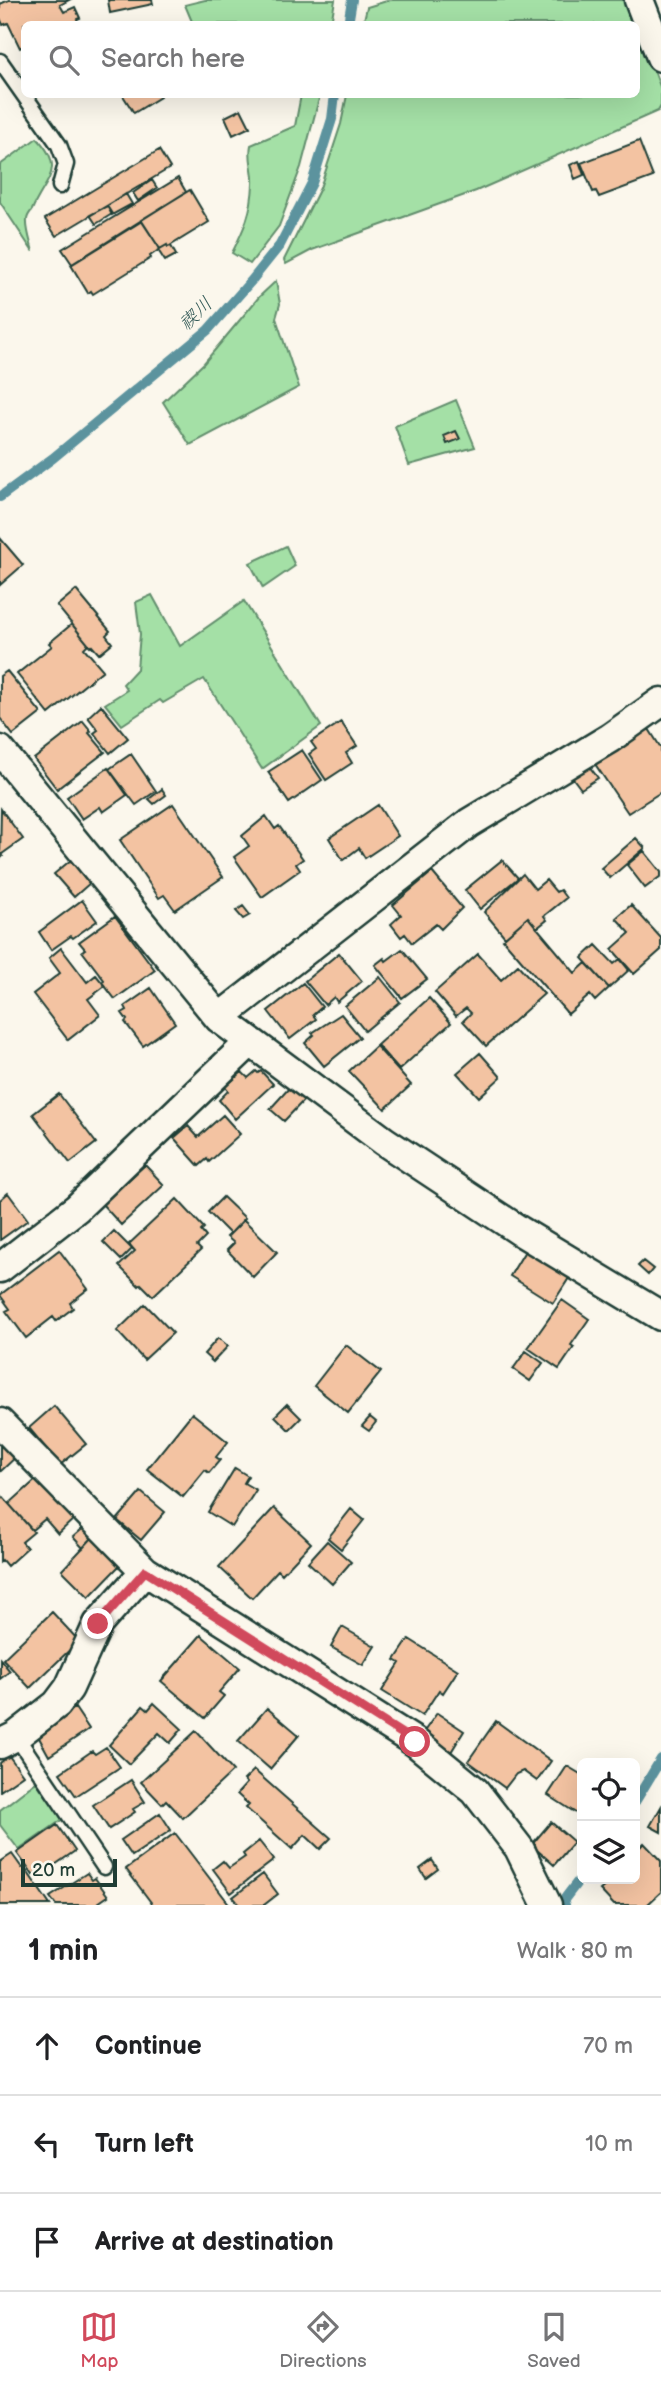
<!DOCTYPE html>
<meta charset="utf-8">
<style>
body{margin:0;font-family:"Balsamiq Sans","Klee One",sans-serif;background:#f2f2f2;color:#202124}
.controls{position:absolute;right:21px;bottom:21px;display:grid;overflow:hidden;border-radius:10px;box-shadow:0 7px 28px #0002}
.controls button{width:63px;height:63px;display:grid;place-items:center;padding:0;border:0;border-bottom:2px solid #e0e0e0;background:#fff;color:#202124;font:35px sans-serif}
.scale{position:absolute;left:21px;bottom:18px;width:96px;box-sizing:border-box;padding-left:7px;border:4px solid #1f3d34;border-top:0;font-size:19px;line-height:24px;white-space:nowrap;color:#1f3d34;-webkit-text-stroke:5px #fbf7ec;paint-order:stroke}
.stop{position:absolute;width:21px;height:21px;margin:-16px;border:5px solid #d1495b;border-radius:50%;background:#fff}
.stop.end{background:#d1495b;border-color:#fff;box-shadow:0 2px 7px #0008}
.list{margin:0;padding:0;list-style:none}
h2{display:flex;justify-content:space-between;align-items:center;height:91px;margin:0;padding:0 28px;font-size:30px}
h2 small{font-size:23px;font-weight:400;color:#757577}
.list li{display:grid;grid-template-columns:46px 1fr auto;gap:21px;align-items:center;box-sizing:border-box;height:98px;padding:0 28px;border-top:2px solid #e0e0e0}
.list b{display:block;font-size:26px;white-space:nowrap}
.list em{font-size:23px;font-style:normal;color:#757577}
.icon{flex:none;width:38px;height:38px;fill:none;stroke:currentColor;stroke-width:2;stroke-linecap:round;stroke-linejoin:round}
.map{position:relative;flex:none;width:661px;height:1905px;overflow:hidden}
.search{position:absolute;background:#fff;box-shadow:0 7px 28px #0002;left:21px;right:21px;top:21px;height:77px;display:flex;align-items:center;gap:18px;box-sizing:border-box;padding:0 24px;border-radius:10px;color:#757577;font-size:26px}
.sheet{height:385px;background:#fff}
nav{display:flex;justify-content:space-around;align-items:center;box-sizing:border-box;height:98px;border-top:2px solid #e0e0e0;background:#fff;font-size:19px;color:#757577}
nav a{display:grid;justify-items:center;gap:4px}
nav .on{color:#d1495b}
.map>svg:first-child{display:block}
.green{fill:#a4e0a6;stroke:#628e6d;stroke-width:2}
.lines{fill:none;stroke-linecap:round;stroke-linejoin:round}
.stream{stroke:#5c939e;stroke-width:10}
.building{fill:#f3c3a2;stroke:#1f3d34;stroke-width:2}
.service-casing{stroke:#1f3d34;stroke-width:19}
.minor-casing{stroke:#1f3d34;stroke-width:33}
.service{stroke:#fbf7ec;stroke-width:14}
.minor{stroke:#fbf7ec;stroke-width:28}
.route{stroke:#d1495b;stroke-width:9}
.labels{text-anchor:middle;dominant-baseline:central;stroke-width:6;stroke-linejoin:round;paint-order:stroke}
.water-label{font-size:19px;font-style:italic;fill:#335a57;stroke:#fbf7ec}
</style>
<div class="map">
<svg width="661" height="1905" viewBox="0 0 661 1905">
<rect width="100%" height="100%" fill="#fbf7ec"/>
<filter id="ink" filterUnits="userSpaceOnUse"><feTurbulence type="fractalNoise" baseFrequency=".0143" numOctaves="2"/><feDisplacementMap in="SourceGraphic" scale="14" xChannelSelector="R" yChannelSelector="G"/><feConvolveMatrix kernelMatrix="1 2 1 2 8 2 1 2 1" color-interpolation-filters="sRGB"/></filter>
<g filter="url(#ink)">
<path class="green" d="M 205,0 L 335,0 L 331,24 L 193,24 L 185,5 Z
M 390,0 L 627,0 L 661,89 L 661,106 L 658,111 L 476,191 L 312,250 L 286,264 L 284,260 L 320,188 L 341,124 L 347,95 L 636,94 L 636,24 L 363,24 L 367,7 Z
M 301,95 L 320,95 L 301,167 L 279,226 L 250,264 L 232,253 C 244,229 252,212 253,184 C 254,170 248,159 251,145 L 295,126 Z
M 37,138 C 67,170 45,179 32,210 C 30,213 27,216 27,220 C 26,229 31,243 33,252 L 0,202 L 0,165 Z
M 276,281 L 280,304 L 276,318 L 299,387 L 190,445 L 163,402 L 204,363 L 259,297 Z
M 456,400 L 475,447 L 409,465 L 395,426 Z
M 286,546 L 295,566 L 263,588 L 250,563 Z
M 152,595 L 180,646 L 244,601 L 321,726 L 262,769 L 204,679 L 163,703 L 160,700 L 122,725 L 105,704 L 127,690 L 123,684 L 137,669 L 140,634 L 136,602 Z
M 36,1782 L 63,1819 L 19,1850 L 0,1825 L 0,1810 Z"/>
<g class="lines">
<path class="stream" d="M 348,24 L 352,0
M 0,497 L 53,458 L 208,330 L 252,280 L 280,245 L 312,183 L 332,119 L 335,94
M 635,1802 L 661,1759
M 565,1905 L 563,1901 L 582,1876"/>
</g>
<path class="building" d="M 9,0 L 69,0 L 60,5 L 64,12 L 75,7 L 80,18 L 77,19 L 79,24 L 24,24 L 24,46 L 20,48 L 8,23 L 3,25 L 0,18 L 0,4 Z
M 108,0 L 152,0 L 153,4 L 110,13 Z
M 122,94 L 159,94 L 160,97 L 134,113 Z
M 241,109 L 250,127 L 233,135 L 225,117 Z
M 639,141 L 653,177 L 599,197 L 596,191 L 593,192 L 581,163 Z
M 159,150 L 170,168 L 56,236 L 45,219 Z
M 579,161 L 584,175 L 575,179 L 570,165 Z
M 178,178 L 186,192 L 72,264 L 62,249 Z
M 152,180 L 157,188 L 138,201 L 133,193 Z
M 190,190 L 209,222 L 168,247 L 167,245 L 160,249 L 141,220 Z
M 126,194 L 132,204 L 112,215 L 107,206 Z
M 107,206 L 112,214 L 96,224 L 90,215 Z
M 142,221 L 160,249 L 150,256 L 151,258 L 93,294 L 91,291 L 88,293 L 71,265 Z
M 167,245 L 168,247 L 171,246 L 176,255 L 165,261 L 158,250 Z
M 456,431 L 460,439 L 447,444 L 444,436 Z
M 0,538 L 23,565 L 0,585 Z
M 76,590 L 110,631 L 106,635 L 112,643 L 99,654 L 92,646 L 91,647 L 88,644 L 57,606 Z
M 72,624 L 88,644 L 84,648 L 103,670 L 49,714 L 17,674 L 52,646 L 49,643 Z
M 7,671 L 41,713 L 13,735 L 0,718 L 0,676 Z
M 101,705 L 128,738 L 110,753 L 94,733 L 98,730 L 88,717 Z
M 83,721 L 91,731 L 89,733 L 105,752 L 57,789 L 34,759 Z
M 341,722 L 357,746 L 346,753 L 352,763 L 326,780 L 309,754 L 316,749 L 311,742 Z
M 649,729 L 661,748 L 661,792 L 628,813 L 595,764 Z
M 302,750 L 322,780 L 289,803 L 268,772 Z
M 131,754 L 156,791 L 136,805 L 109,769 Z
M 589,766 L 598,778 L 581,789 L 572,777 Z
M 108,768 L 127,795 L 103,812 L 100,807 L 82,819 L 67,797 Z
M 162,789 L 166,795 L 154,804 L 149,799 Z
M 173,804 L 223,877 L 175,910 L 164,895 L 159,898 L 120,840 Z
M 378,805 L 398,836 L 365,858 L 359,848 L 343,860 L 329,838 Z
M 1,809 L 23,839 L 2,854 L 3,856 L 0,859 Z
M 266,816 L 275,829 L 279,826 L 303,859 L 296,864 L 300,870 L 262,897 L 234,857 L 249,846 L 242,836 Z
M 636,838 L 645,848 L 610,878 L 601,868 Z
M 644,851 L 661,872 L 661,876 L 645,888 L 627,865 Z
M 71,860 L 90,883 L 74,897 L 54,874 Z
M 502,860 L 518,878 L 480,909 L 465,890 Z
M 432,872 L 462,908 L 441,929 L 436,924 L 412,943 L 405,934 L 401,937 L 391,924 L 401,915 L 393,905 Z
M 523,874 L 535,889 L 546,880 L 556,892 L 560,890 L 566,898 L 544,916 L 547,920 L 537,928 L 528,917 L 505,937 L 484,912 Z
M 82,900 L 97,921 L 73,938 L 71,936 L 51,950 L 39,932 Z
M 631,905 L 661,938 L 661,950 L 634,974 L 612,949 L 630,933 L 616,918 Z
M 243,906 L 250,915 L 243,919 L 236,911 Z
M 115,916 L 155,970 L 115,999 L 102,982 L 104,980 L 82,951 L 85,949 L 79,942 Z
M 528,917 L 575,973 L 586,963 L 609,988 L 595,1001 L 590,995 L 568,1014 L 503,939 Z
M 596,945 L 614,964 L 620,959 L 629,970 L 609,988 L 582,958 Z
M 61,948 L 87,982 L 96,975 L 105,986 L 88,999 L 100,1015 L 68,1040 L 33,994 L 60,973 L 49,958 Z
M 402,949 L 427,979 L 402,998 L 375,965 L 384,958 L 386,961 Z
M 339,953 L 362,981 L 337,1002 L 334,997 L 325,1005 L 305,981 Z
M 478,954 L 501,980 L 518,965 L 544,994 L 486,1046 L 463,1021 L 471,1013 L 466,1008 L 456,1016 L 435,992 Z
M 380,977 L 400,1002 L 365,1031 L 345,1006 Z
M 303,983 L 322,1007 L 313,1015 L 316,1019 L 290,1039 L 268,1011 Z
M 151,988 L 175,1023 L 143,1046 L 125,1022 L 127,1020 L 122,1013 L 127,1010 L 125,1006 Z
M 429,998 L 451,1023 L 399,1070 L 377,1045 Z
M 341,1014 L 360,1037 L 324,1066 L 305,1043 L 314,1035 L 312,1033 Z
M 376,1046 L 411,1085 L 385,1109 L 349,1071 Z
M 480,1053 L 501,1077 L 479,1097 L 457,1073 Z
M 256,1071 L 258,1073 L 261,1071 L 273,1084 L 235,1119 L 219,1100 L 228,1091 L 225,1087 L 242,1072 L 248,1078 Z
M 291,1086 L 305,1099 L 284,1121 L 270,1109 Z
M 59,1094 L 96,1143 L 70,1163 L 33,1114 Z
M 223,1115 L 240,1134 L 209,1162 L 207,1159 L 199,1166 L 174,1138 L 188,1126 L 198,1137 Z
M 145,1165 L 164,1185 L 121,1225 L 102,1204 Z
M 8,1193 L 28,1220 L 0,1240 L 0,1200 Z
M 223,1197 L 245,1218 L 230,1234 L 208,1212 Z
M 177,1199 L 204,1228 L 201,1231 L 206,1237 L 197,1246 L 201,1250 L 153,1296 L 141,1284 L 139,1286 L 119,1266 L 135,1251 L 129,1244 Z
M 244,1220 L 277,1252 L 253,1277 L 227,1250 L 234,1243 L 227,1237 Z
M 114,1231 L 132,1249 L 121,1260 L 103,1242 Z
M 59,1250 L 88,1289 L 70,1303 L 73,1308 L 56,1321 L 53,1317 L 26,1338 L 6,1311 L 10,1309 L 0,1295 Z
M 525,1251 L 569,1278 L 553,1303 L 510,1276 Z
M 643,1261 L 653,1269 L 648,1275 L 638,1266 Z
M 562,1300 L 589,1319 L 571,1345 L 574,1347 L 559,1369 L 528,1348 Z
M 145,1304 L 173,1333 L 144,1360 L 117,1331 Z
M 218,1338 L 228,1346 L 213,1362 L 204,1354 Z
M 346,1345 L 381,1372 L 348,1413 L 314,1386 Z
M 526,1351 L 543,1363 L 530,1381 L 513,1369 Z
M 287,1404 L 301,1418 L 289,1430 L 275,1416 Z
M 54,1406 L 86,1444 L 60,1465 L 29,1428 Z
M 192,1413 L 228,1442 L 216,1457 L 220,1460 L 209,1473 L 205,1470 L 183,1497 L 147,1469 Z
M 370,1417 L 376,1422 L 369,1431 L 362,1426 Z
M 0,1436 L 18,1455 L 0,1472 Z
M 235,1468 L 248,1476 L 244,1483 L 256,1490 L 232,1527 L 208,1512 Z
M 39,1477 L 76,1517 L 58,1534 L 45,1519 L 32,1530 L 9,1504 Z
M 141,1492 L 165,1512 L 141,1540 L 117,1520 Z
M 0,1494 L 34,1532 L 22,1542 L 27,1548 L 7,1566 L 2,1560 L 0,1562 Z
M 274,1508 L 311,1543 L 282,1574 L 278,1570 L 252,1598 L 219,1567 Z
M 351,1509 L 364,1520 L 341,1549 L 328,1538 Z
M 88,1524 L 102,1540 L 98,1544 L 92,1538 L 83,1548 L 73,1537 Z
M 92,1538 L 120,1565 L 89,1597 L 62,1570 Z
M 327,1541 L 351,1562 L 332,1584 L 308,1562 Z
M 52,1612 L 79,1641 L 30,1688 L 3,1659 Z
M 342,1627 L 375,1646 L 363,1665 L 331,1647 Z
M 201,1635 L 240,1668 L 219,1692 L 224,1696 L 205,1718 L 161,1681 Z
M 409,1639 L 458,1670 L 443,1693 L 439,1690 L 422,1716 L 382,1691 L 400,1663 L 395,1660 Z
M 0,1659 L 10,1671 L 0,1679 Z
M 154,1703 L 182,1729 L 170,1743 L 159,1733 L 129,1764 L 109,1745 L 143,1706 L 148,1710 Z
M 75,1708 L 89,1729 L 49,1756 L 37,1734 Z
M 267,1708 L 299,1735 L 270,1769 L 238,1741 Z
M 437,1713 L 464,1731 L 451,1752 L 423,1733 Z
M 496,1721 L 551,1761 L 537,1781 L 523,1771 L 516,1774 L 505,1788 L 468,1761 Z
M 196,1731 L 233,1771 L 183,1818 L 166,1800 L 162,1804 L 141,1782 Z
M 106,1747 L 120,1767 L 76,1796 L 60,1773 L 92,1751 L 95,1754 Z
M 9,1756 L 23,1775 L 0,1791 L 0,1763 Z
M 567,1766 L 582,1775 L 582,1817 L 548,1795 Z
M 254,1770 L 331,1838 L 320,1849 L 305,1835 L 292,1849 L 246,1808 L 249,1805 L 237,1794 L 247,1783 L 244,1780 Z
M 131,1780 L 145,1802 L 133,1809 L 135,1812 L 109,1829 L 93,1805 Z
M 661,1807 L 661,1832 L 650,1826 Z
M 160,1813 L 171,1830 L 132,1856 L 121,1840 Z
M 551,1822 L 574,1842 L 554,1865 L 537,1850 L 534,1842 Z
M 57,1825 L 75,1851 L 46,1871 L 43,1868 L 33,1875 L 17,1853 Z
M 175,1833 L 230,1905 L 153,1905 L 126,1869 Z
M 259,1841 L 274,1860 L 231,1893 L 213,1869 L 223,1861 L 229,1868 L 245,1857 L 243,1854 Z
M 644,1843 L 661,1861 L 661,1892 L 647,1905 L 614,1905 L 600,1890 L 605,1886 L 601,1883 L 606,1879 L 635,1879 L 635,1852 Z
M 12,1854 L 22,1868 L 24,1867 L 50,1905 L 0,1905 L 0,1862 Z
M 432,1860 L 438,1869 L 426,1878 L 420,1869 Z
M 87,1873 L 92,1880 L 95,1878 L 108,1896 L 95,1905 L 56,1905 L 50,1897 Z
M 263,1874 L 278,1894 L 264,1905 L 240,1905 L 233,1897 Z"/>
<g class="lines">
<defs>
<path id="service" d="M 0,61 L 59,145 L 66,164 L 60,186
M 16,1736 L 104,1867"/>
<path id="minor" d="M 639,0 L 661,57
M 0,750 L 219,1018 L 384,1141 L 520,1231 L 661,1316
M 219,1018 L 469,823 L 610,738 L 661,702
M 0,1268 L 77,1208 L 250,1042
M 0,1423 L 145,1571 L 415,1742 L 475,1791 L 519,1848 L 547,1905
M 0,1744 L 16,1736 L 57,1704 L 69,1688 L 98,1624 L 145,1571"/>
</defs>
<use href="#service" class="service-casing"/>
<use href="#minor" class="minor-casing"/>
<use href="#service" class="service"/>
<use href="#minor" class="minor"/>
</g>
</g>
<g class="lines" filter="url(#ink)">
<path class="route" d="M 98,1624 L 145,1571 L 415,1742"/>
</g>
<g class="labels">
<g class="water-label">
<text transform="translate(196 314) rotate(-44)">禊川</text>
</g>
</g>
</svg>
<div class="controls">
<button><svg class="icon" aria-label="locate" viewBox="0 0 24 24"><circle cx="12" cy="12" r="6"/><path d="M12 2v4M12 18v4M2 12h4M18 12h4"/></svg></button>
<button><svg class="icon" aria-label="layers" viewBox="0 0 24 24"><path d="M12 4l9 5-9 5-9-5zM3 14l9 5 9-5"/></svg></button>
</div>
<div class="scale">20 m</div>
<div class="stop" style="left:415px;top:1742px"></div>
<div class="stop end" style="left:98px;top:1624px"></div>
<div class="search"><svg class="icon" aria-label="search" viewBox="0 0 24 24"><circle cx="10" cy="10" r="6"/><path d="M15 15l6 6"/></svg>Search here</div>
</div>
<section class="sheet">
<h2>1 min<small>Walk · 80 m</small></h2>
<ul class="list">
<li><svg class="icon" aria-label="ahead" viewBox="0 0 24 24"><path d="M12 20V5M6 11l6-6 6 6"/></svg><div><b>Continue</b></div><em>70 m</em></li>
<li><svg class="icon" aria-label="left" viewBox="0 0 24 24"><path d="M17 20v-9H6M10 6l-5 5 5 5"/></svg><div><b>Turn left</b></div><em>10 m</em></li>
<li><svg class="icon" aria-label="arrive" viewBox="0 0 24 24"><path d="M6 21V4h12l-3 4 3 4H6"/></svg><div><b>Arrive at destination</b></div></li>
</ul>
</section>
<nav>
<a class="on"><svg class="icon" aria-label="map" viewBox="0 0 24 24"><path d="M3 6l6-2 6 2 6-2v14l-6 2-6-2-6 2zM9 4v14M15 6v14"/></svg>Map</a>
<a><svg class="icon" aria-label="directions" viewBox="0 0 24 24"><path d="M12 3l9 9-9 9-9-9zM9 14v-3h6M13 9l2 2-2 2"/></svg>Directions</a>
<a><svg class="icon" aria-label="saved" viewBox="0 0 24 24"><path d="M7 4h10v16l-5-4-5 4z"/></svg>Saved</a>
</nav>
